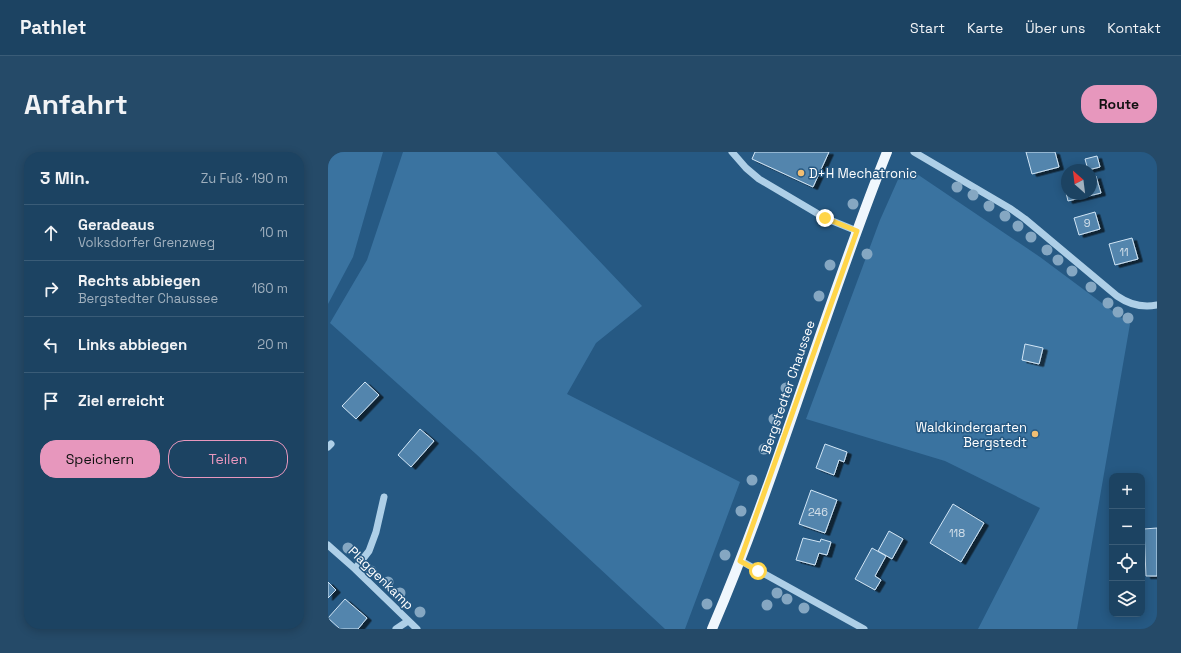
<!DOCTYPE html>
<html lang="de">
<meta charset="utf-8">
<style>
body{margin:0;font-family:"Space Grotesk",sans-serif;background:#254a68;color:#f1f3f6}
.controls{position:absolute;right:12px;bottom:12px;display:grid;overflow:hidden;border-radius:8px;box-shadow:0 2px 10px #0003}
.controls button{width:36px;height:36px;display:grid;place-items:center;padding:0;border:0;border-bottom:1px solid #3a5c77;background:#1c4362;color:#f1f3f6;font:20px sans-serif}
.compass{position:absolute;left:733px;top:12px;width:36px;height:36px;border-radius:50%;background:#1c4362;box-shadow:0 2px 10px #0003;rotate:332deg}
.stop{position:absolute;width:12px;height:12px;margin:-9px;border:3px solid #ffd54a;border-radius:50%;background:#fff}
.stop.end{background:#ffd54a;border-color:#fff;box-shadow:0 1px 4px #0008}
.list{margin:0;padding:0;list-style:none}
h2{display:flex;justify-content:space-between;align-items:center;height:52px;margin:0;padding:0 16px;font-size:17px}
h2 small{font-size:13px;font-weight:400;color:#a0b0be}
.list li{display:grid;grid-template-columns:26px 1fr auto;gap:12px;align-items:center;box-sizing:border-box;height:56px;padding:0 16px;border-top:1px solid #3a5c77}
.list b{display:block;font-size:15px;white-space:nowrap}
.list p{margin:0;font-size:13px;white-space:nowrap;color:#a0b0be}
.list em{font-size:13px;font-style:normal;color:#a0b0be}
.actions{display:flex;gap:8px;padding:12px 16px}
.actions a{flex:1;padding:9px 0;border:1px solid #e797bd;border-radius:16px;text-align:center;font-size:14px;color:#e797bd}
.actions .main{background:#e797bd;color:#111}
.icon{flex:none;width:22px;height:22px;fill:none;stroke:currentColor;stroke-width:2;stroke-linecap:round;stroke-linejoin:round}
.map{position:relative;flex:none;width:829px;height:477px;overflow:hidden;border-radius:16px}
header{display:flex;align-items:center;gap:24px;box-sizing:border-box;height:56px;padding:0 20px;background:#1c4362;border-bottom:1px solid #3a5c77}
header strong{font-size:19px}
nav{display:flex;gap:22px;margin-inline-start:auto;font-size:14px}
.intro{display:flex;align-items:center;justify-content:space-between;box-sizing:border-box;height:96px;padding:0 24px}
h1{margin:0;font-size:28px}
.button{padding:10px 18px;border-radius:16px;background:#e797bd;color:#111;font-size:14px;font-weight:700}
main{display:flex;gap:24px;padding:0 24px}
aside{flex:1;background:#1c4362;border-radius:16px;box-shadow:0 2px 10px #0003}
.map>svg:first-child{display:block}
.green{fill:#3a73a0}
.building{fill:#5285ad;stroke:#d2e6f6;filter:url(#shadow)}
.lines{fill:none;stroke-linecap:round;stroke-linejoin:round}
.minor{stroke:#aecfe7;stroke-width:7}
.major{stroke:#f0f7fd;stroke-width:10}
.tree{fill:#85a7c2}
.route{stroke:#ffd54a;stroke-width:5}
.poi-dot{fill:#f1be73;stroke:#265983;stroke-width:1.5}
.labels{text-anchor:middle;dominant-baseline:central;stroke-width:3;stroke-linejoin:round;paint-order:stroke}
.number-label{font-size:11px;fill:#d4e0ea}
.poi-label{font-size:13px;fill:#fff;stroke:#265983;text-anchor:start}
.street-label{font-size:13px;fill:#fff;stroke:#265983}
</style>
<header>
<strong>Pathlet</strong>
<nav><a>Start</a><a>Karte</a><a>Über uns</a><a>Kontakt</a></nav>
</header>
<div class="intro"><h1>Anfahrt</h1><a class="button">Route</a></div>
<main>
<aside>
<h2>3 Min.<small>Zu Fuß · 190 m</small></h2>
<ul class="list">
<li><svg class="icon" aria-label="ahead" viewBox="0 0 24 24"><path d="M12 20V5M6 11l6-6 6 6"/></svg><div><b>Geradeaus</b><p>Volksdorfer Grenzweg</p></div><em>10 m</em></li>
<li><svg class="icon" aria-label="right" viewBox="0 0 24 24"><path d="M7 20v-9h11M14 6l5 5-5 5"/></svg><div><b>Rechts abbiegen</b><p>Bergstedter Chaussee</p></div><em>160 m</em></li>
<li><svg class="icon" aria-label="left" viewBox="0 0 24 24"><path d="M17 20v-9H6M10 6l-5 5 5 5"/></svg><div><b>Links abbiegen</b></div><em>20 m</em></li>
<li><svg class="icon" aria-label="arrive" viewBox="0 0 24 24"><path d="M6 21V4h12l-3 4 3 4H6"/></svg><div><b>Ziel erreicht</b></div></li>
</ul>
<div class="actions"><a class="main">Speichern</a><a>Teilen</a></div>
</aside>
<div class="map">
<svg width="829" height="477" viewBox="0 0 829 477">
<defs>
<filter id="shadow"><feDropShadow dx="4.5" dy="2.5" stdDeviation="0" flood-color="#0009"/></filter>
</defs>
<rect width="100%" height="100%" fill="#265983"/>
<path class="green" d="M 0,0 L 55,0 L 25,105 L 0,152 Z
M 75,0 L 168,0 L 314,154 L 268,191 L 239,242 L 412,330 L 357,477 L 337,477 L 148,302 L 2,171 L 39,108 Z
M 589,22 L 712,105 L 802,172 L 749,477 L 650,477 L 712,356 L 617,309 L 478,267 L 552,68 L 572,23 Z"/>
<path class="building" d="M 427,0 L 501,0 L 485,35 L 424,7 Z
M 698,0 L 727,0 L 731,15 L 704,22 Z
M 769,4 L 772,15 L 760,18 L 757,7 Z
M 768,24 L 773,41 L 740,49 L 736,32 L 739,31 L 739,42 L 763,42 L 763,26 Z
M 767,60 L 772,77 L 751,83 L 746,66 Z
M 804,86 L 810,107 L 787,113 L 781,92 Z
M 697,192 L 715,196 L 711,212 L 694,208 Z
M 37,230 L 51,243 L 28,267 L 14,254 Z
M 92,277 L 106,289 L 83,315 L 70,303 Z
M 497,292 L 519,300 L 516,310 L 511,308 L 506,323 L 488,316 Z
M 483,338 L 509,348 L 497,381 L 471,372 Z
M 625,352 L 656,371 L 633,410 L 602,391 Z
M 829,376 L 829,424 L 818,424 L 816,377 Z
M 561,379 L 575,387 L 564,407 L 550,399 Z
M 475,386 L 492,390 L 493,387 L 503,390 L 499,403 L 491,401 L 487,413 L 468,408 Z
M 544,396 L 558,404 L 547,424 L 553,428 L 547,438 L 527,427 Z
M 0,430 L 8,438 L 0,446 Z
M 17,447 L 39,466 L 30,477 L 12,477 L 0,466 Z"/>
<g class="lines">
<path class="minor" d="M 404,0 L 418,16 L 431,27 L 497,66 L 529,79
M 586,0 L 683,57 L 697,67 L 789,144 C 802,153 814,156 829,153
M 0,295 L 3,292
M 0,393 L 27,417 L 89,477
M 413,409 L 536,477
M 27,417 L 41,399 L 48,380 L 56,345
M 68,477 L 80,469"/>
<path class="major" d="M 384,477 C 451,321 496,157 559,0"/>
</g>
<g class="tree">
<circle cx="629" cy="35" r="5.5"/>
<circle cx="645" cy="43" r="5.5"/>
<circle cx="525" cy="52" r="5.5"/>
<circle cx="661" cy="54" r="5.5"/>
<circle cx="677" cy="64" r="5.5"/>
<circle cx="690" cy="74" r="5.5"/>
<circle cx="703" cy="85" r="5.5"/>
<circle cx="719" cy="98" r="5.5"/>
<circle cx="539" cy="102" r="5.5"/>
<circle cx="730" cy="108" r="5.5"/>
<circle cx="502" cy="113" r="5.5"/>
<circle cx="744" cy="119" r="5.5"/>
<circle cx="763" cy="135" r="5.5"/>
<circle cx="491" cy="144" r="5.5"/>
<circle cx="780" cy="151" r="5.5"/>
<circle cx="790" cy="160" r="5.5"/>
<circle cx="800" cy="166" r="5.5"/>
<circle cx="458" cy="236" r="5.5"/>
<circle cx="446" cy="267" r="5.5"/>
<circle cx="436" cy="297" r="5.5"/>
<circle cx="424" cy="328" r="5.5"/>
<circle cx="413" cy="359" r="5.5"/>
<circle cx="20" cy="396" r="5.5"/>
<circle cx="397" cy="403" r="5.5"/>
<circle cx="43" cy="419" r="5.5"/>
<circle cx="60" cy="430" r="5.5"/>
<circle cx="72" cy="441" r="5.5"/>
<circle cx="449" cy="441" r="5.5"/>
<circle cx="459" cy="447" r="5.5"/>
<circle cx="379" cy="452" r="5.5"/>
<circle cx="439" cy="453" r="5.5"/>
<circle cx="476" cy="456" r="5.5"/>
<circle cx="92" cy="460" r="5.5"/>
</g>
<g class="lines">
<path class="route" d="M 430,419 L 412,409 L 529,79 L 497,66"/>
</g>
<g class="poi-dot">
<circle cx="473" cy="21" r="4"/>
<circle cx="707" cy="282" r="4"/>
</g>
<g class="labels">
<g class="number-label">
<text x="759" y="71">9</text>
<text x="796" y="100">11</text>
<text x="490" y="360">246</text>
<text x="629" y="381">118</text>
</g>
<g class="poi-label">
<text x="481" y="21">D+H Mechatronic</text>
<text x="699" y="275" text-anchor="end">Waldkindergarten<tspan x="699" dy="15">Bergstedt</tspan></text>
</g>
<g class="street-label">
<text transform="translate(460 235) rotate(-71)">Bergstedter Chaussee</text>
<text transform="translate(53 426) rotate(44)">Plaggenkamp</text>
</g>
</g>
</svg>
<div class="controls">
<button>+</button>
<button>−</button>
<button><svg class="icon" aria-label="locate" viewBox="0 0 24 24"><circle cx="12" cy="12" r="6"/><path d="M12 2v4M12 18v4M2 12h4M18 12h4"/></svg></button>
<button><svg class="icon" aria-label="layers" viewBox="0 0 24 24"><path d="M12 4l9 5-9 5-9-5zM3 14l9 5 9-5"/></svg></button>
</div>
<svg class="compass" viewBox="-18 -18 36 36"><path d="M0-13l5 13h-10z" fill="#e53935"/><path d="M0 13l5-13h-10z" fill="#a0b0be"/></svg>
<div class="stop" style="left:430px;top:419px"></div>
<div class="stop end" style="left:497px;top:66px"></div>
</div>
</main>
